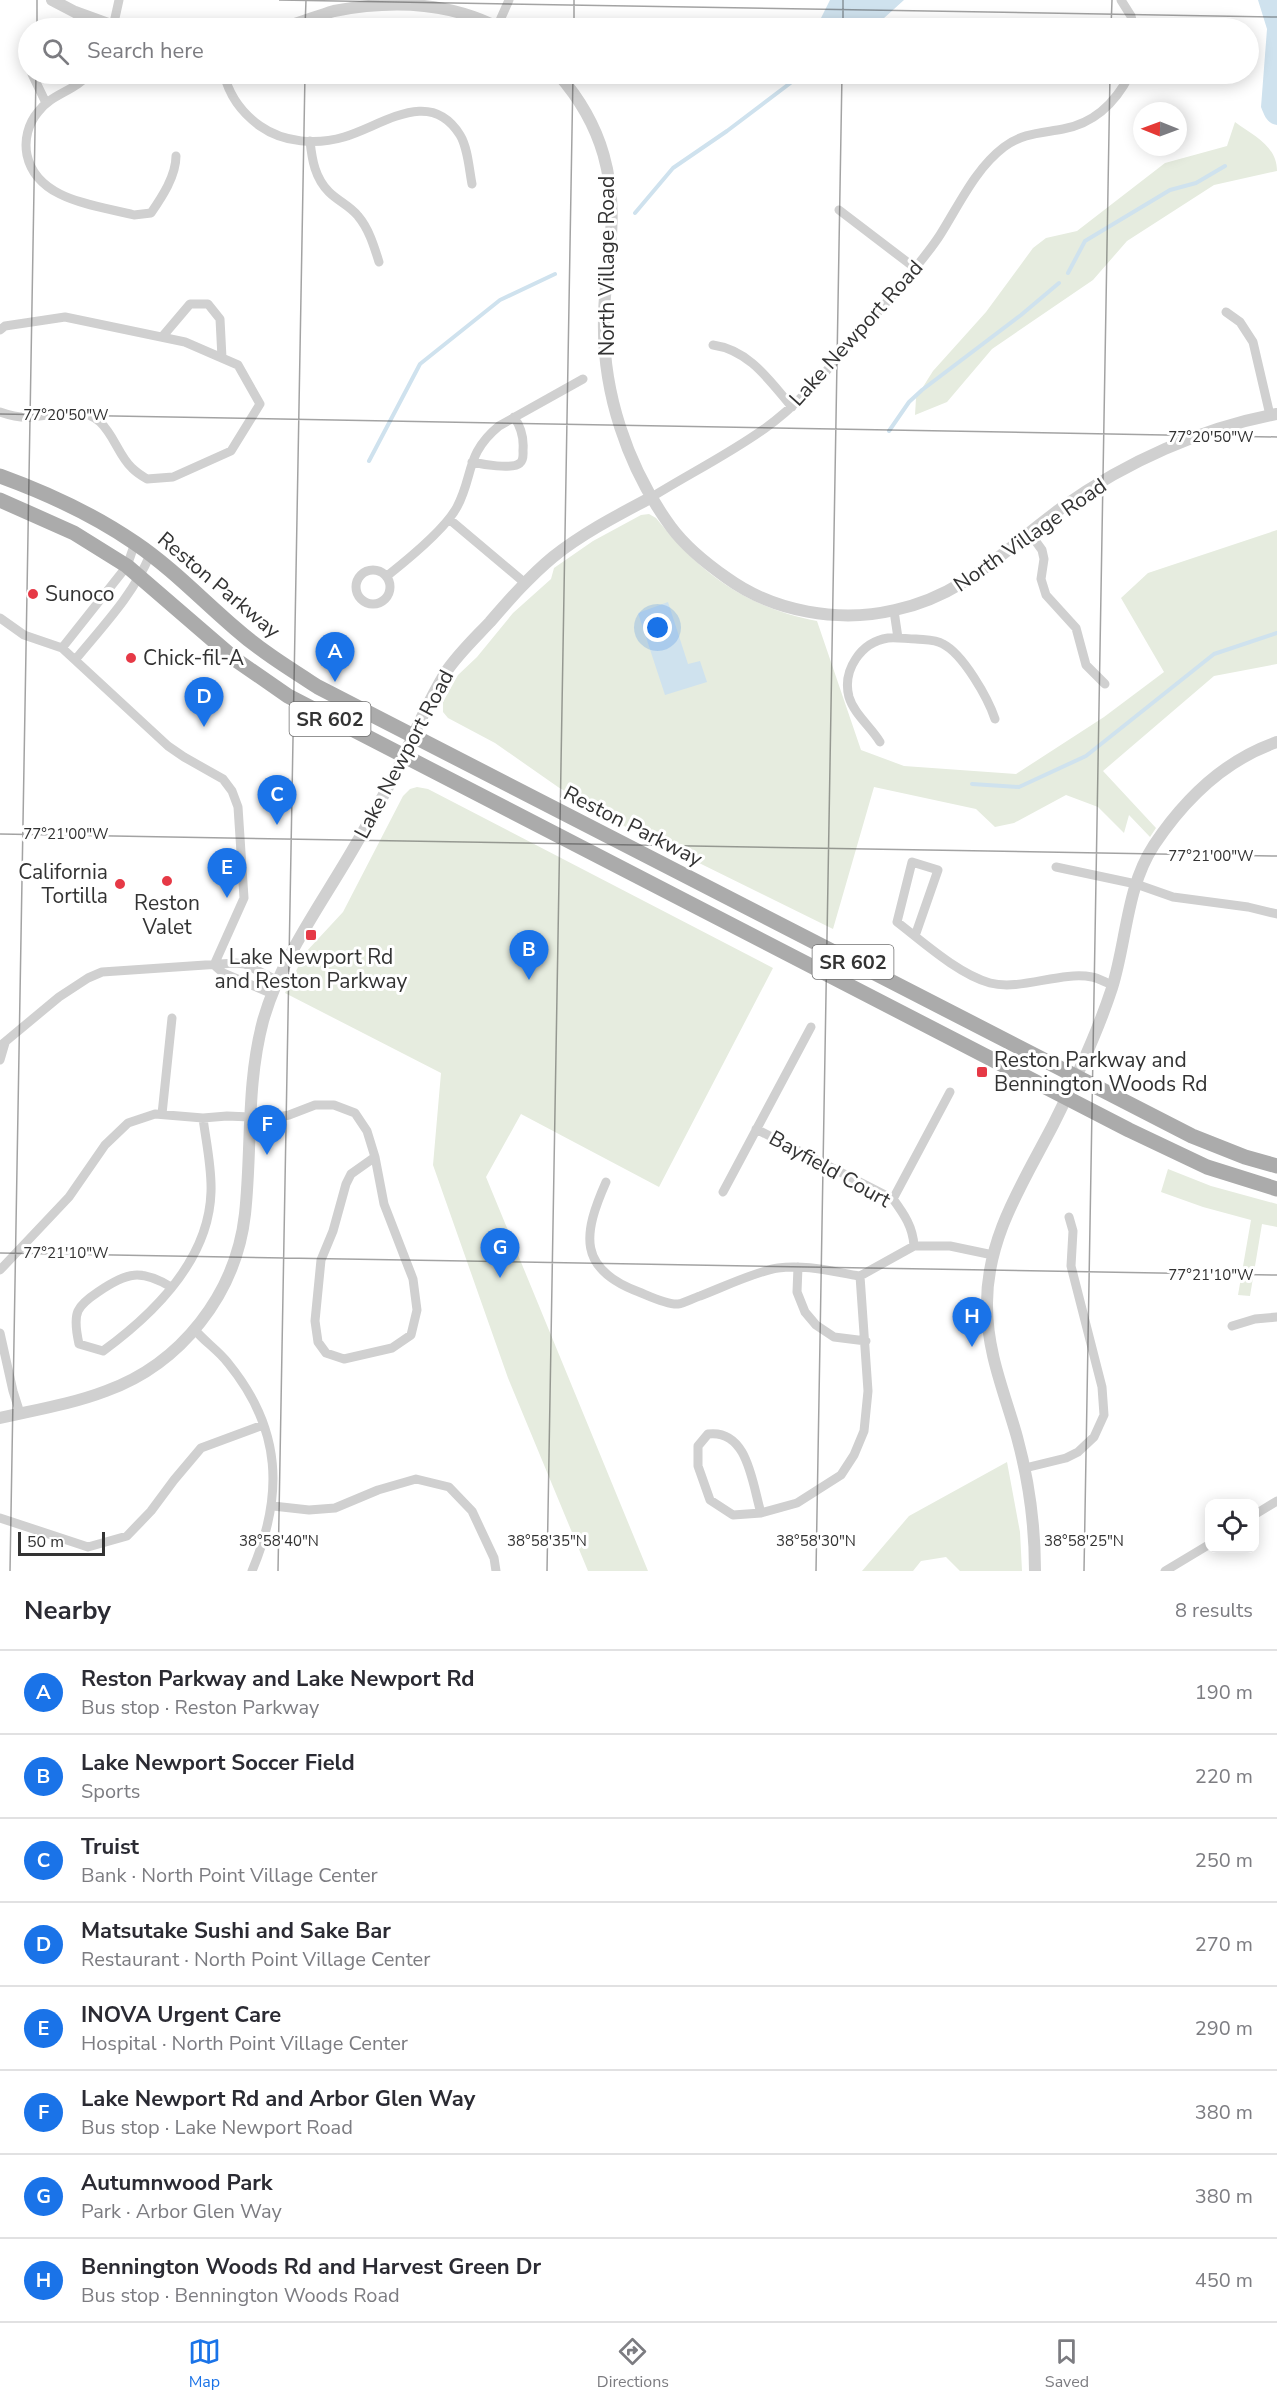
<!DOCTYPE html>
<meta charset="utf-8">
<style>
body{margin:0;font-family:"Nunito Sans",sans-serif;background:#f7f7f7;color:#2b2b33}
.controls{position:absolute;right:18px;bottom:18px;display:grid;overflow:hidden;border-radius:12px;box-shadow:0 3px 15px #0003}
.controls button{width:54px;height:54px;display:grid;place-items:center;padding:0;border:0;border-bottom:2px solid #e1e1e2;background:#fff;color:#2b2b33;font:30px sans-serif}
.compass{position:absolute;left:1133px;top:102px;width:54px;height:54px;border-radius:50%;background:#fff;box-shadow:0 3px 15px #0003;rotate:271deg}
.scale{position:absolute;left:18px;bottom:15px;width:87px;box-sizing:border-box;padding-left:6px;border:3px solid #333;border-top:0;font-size:16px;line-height:21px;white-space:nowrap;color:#333;-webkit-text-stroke:4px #fff;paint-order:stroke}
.you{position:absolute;left:658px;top:628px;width:21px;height:21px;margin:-15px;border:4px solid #fff;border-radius:50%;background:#1a73e8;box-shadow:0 0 0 9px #1a73e833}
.badge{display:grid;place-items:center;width:39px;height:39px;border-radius:50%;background:#1a73e8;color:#fff;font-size:20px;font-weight:700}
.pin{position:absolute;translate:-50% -50px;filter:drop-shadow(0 2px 3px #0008)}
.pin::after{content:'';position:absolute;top:32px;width:21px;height:18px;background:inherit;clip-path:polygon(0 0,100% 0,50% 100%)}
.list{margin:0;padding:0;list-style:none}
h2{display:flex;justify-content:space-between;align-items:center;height:78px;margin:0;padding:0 24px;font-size:26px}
h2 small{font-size:20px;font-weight:400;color:#7c7c81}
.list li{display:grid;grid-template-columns:39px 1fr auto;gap:18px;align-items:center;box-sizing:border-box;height:84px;padding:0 24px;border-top:2px solid #e1e1e2}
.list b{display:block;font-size:22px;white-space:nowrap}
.list p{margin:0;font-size:20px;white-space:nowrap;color:#7c7c81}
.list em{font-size:20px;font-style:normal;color:#7c7c81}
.icon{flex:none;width:33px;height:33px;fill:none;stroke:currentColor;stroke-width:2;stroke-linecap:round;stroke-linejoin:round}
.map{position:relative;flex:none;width:1277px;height:1571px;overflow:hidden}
.search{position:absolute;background:#fff;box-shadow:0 3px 15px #0003;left:18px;right:18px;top:18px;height:66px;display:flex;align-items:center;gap:15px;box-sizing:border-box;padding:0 21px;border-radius:33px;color:#7c7c81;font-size:22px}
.sheet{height:750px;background:#fff}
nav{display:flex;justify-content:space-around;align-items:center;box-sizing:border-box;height:84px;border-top:2px solid #e1e1e2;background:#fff;font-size:16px;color:#7c7c81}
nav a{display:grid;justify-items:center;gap:3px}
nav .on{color:#1a73e8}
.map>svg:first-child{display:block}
.green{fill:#e6ecdf}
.water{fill:#cfe2ee}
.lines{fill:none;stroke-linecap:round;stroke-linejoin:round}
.stream{stroke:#cfe2ee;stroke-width:4}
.minor{stroke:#d0d0d0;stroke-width:9}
.tertiary{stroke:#d0d0d0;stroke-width:12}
.primary{stroke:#ababab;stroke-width:15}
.ticks{fill:none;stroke:#333;stroke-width:1.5;stroke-opacity:0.45}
.poi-dot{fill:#e63946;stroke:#fff;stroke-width:2}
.labels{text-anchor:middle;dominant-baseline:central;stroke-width:6;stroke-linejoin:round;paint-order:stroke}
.shield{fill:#fff;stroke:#707070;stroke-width:1.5}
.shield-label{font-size:20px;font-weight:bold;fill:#333}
.street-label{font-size:21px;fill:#333;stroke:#fff}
.poi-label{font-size:21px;fill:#333;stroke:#fff;text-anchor:start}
.ticks-label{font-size:15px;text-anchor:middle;fill:#333;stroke:#fff;stroke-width:6;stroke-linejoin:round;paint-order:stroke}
</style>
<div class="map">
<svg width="1277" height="1571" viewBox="0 0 1277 1571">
<rect width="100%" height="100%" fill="#fff"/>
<path class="green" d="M 1235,122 C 1254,136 1277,146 1277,171 L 1214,185 L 1127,241 L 1093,280 L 992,349 L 947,402 L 915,415 L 916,398 L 933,371 L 986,312 L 1033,248 L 1046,238 L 1077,231 L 1165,163 L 1227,146 Z
M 649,514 L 656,518 C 701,574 745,607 817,621 L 861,750 L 904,766 L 1016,774 L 1104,717 L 1164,672 L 1121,598 L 1148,573 L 1277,530 L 1277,664 L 1214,676 L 1103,771 L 1156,828 L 1150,837 L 1129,815 L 1124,833 L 1098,807 L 1066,795 L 1014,823 L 995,827 L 976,809 L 874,787 L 833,929 L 622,825 L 558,787 L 495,743 L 448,718 L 443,712 L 443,702 L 458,675 L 477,657 L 513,613 L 551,579 L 554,568 L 593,541 L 641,515 Z
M 417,787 L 428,789 L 773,968 L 659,1187 L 521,1114 L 486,1177 L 648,1571 L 588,1571 L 508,1378 L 433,1165 L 441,1073 L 285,993 L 305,953 L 343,912 L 403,796 L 410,789 Z
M 1168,1169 L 1211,1186 L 1277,1204 L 1277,1227 L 1262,1224 L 1250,1296 L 1238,1295 L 1251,1220 L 1203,1207 L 1161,1192 Z
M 1007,1462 L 1020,1532 L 1022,1571 L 960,1571 L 946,1557 L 921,1561 L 913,1571 L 862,1571 L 909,1516 Z"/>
<path class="water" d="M 830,0 L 904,0 L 873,28 L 816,28 Z
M 1258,0 L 1277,0 L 1277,125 C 1267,123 1265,117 1261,107 L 1267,29 Z
M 668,602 L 688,664 L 700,661 L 707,682 L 665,695 L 638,613 Z"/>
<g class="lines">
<path class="stream" d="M 635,213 L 673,168 L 727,131 L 793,81
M 1068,273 L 1085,241 L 1170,190 L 1196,183 L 1225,166
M 889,431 L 909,402 L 922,390 L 1021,315 L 1059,283
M 369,461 L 420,364 L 500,300 L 555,274
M 972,784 L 1019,787 L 1086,756 L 1214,654 L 1277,633"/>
<path class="minor" d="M 1121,0 L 1131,16 L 1134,28
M 113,27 L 119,0
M 497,27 L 509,0
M 32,74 L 46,103
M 89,74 C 75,91 51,94 38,112 C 28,124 24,140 27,155 C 37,201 96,205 134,215 L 151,213 C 162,197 176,176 176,156
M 224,74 C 229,95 242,113 260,126 C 284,143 317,145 344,137 C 382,126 430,86 460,135 C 468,148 469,169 472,184
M 310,141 C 312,160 315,178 329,192 C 338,201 350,206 358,216 C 369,229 374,246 379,262
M 839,210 L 915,268
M 1226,312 L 1240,322 L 1253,342 L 1270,415
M 0,330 L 5,326 L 65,317 L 185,342 L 238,365 L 260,404 L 231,451 L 173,477 L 147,479 C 142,476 136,472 132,468 C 119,456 114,435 100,422 C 80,404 55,415 32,417 C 21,418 11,416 0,412
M 162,337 L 190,304 L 208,304 L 220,319 L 222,358
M 713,345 C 749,350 769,380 792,407
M 472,462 C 481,464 513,470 520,463 C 524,460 523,454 523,450 C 524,438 521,427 514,417
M 652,497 C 689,474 729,454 764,429 C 798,405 824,374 851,343 C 873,318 895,293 916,267 C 924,257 933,246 940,235 C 959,205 975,169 1004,147 C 1022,133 1042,133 1063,129 C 1096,123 1116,102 1130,74
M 449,519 L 525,583
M 1029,532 L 1042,550 L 1044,559 L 1041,579 L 1046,595 L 1076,628 L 1086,665 L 1105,684
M356 587a17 17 0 1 1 34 0a17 17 0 1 1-34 0Z
M 387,576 C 406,561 446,528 457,507 C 474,475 465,454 499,426 L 583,379
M 894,611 L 898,638
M 0,618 L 24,635 L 62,648 L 168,746 L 184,757 L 223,779 L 232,791 L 238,807 L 244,898 L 214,965
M 62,648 L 127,566 L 135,543
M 75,660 C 102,627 133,595 150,555
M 880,742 C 871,727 854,714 849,697 C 842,670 861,642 888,638 C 897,637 907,639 916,639 C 925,640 935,639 943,644 C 963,654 988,698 995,719
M 1056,867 L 1136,884 L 1173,897 L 1248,907 L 1277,914
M 915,936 L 938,870 L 912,862 L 897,922 C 923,942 958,974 990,983 C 1021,991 1060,971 1092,977 C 1099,978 1106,983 1113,985
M 214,965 L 223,973 L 273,994
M 0,1046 L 59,997 L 88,978 L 102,972 L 235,963 L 245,964 L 278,981
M 0,1060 L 5,1043
M 162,1114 L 172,1018
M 756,1129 L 893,1199 C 904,1214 913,1227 914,1246
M 375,1157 L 384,1204 L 413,1279 L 417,1310 L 411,1335 L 392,1348 L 344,1359 L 326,1353 L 318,1342 L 315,1321 L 321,1260 L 333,1231 L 346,1184 L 351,1174 Z
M 606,1182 C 583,1234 577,1269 639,1292 C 649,1296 667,1305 678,1304 C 685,1303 693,1298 700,1296 C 721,1288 757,1271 778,1268 C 805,1264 834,1272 860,1276
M 723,1192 L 811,1027
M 893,1199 L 950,1092
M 798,1267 L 797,1292 L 805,1312 L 816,1325 L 834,1337 L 866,1341
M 0,1270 L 69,1197 L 105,1145 L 128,1123 L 155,1114 L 203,1118 L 227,1116 L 273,1118 L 289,1115 L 315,1105 L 334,1105 L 355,1113 L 367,1131 L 375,1157
M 860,1276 L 914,1246 L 950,1246 L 993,1255
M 171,1287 C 141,1269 127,1272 98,1292 C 92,1296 81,1304 78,1311 C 74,1320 77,1335 79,1344 L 103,1351 C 155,1313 209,1259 211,1192 C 212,1168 206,1142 203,1118
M 1232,1326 L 1255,1319 L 1277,1317
M 195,1330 C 205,1342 219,1351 228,1363 C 282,1429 284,1495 252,1571
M 0,1333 L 13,1391 L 20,1413
M 1025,1468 L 1066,1458 L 1078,1452 L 1094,1437 L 1104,1415 L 1102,1387 L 1071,1266 L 1073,1231 L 1069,1217
M 273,1506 L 309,1510 L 335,1508 L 378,1490 L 416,1479 L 449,1487 L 472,1511 L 494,1558 L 496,1571
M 761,1513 C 752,1483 748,1429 708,1434 L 698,1446 L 698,1466 L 710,1500 L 733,1515 L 761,1513 L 797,1503 L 841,1475 L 854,1455 L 864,1431 L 868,1391 L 860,1276
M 1254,1515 L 1277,1501
M 0,1518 L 88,1547 L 127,1536 L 151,1511 L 174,1480 L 201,1448 L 263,1425
M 1165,1571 L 1210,1544"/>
<path class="tertiary" d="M 52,0 L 75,12 L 119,28
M 282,28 C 300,23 317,16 334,11 C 391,0 447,1 499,28
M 558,74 C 603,125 617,180 610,248 C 608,271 604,294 604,318 C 602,391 627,467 671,527 C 685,546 707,564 727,578 C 774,612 839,623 895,610 C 966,595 1007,547 1063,507 C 1125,462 1202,428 1277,414
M 0,1418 C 35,1410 72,1404 106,1391 C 181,1364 236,1294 245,1214 C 252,1150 246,1085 263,1021 C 281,957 323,902 356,844 C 370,820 384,795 397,770 C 413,737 427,703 446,672 C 458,654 475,638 490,622 C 510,599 530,576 553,557 C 583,533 618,515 652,497
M 1035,1571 C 1035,1526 1029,1481 1017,1437 C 1005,1394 987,1353 987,1306 C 986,1238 1023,1183 1053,1125 C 1075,1081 1097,1034 1112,988 C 1127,940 1126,888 1154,845 C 1184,800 1225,760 1277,742"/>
<path class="primary" d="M 0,476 C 47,493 94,515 135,543 C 172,568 202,600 236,629 C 261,651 290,669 318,687 L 1192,1136 L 1245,1157 L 1277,1166
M 0,500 L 74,533 L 127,566 L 236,660 L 288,696 L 1129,1130 L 1207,1167 L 1277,1189"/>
</g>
<path class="ticks" d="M 279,0 L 1277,17M 37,28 L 37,0M 305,28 L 306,0M 574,28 L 574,0M 843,28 L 843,0M 1111,28 L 1112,0M 0,414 L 1277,437M 0,834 L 1277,856M 0,1253 L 1277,1275M 10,1571 L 36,74M 278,1571 L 305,74M 547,1571 L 573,74M 816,1571 L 842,74M 1084,1571 L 1110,74"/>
<g class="poi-dot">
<circle cx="33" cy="594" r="6"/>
<circle cx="131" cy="658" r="6"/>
<circle cx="167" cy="881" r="6"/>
<circle cx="120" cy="884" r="6"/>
<rect x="305" y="929" width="12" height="12" rx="3"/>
<rect x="976" y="1066" width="12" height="12" rx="3"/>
</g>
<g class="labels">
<g class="shield">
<rect x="289.5" y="702" width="81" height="34" rx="4.5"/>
<rect x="812.5" y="945" width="81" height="34" rx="4.5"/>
</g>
<g class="shield-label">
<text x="330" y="719">SR 602</text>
<text x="853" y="962">SR 602</text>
</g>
<g class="street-label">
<text transform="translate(607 266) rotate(-90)">North Village Road</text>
<text transform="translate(856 333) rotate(-48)">Lake Newport Road</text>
<text transform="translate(1030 535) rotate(-35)">North Village Road</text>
<text transform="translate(219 585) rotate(40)">Reston Parkway</text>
<text transform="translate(404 754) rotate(-62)">Lake Newport Road</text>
<text transform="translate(633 826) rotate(27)">Reston Parkway</text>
<text transform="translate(830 1169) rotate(29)">Bayfield Court</text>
</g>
<g class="poi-label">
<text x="45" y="594">Sunoco</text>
<text x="143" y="658">Chick-fil-A</text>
<text x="108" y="872" text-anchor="end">California<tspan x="108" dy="24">Tortilla</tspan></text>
<text x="167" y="903" text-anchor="middle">Reston<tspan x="167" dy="24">Valet</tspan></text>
<text x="311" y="957" text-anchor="middle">Lake Newport Rd<tspan x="311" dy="24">and Reston Parkway</tspan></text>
<text x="994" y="1060">Reston Parkway and<tspan x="994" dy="24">Bennington Woods Rd</tspan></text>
</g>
</g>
<g class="ticks-label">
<text x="66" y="420">77°20'50"W</text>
<text x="1211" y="442">77°20'50"W</text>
<text x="66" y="839">77°21'00"W</text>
<text x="1211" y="861">77°21'00"W</text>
<text x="66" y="1258">77°21'10"W</text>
<text x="1211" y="1280">77°21'10"W</text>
<text x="279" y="1546">38°58'40"N</text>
<text x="547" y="1546">38°58'35"N</text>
<text x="816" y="1546">38°58'30"N</text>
<text x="1084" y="1546">38°58'25"N</text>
</g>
</svg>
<div class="controls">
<button><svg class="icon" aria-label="locate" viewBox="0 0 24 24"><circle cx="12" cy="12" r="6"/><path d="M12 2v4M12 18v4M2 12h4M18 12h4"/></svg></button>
</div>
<svg class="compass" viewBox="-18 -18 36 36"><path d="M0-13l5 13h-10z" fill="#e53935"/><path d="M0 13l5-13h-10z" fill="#7c7c81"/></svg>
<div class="scale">50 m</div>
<div class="you"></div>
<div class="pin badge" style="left:335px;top:682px">A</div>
<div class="pin badge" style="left:529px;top:980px">B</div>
<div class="pin badge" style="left:277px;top:825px">C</div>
<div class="pin badge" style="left:204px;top:727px">D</div>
<div class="pin badge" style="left:227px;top:898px">E</div>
<div class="pin badge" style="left:267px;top:1155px">F</div>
<div class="pin badge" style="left:500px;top:1278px">G</div>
<div class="pin badge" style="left:972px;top:1347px">H</div>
<div class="search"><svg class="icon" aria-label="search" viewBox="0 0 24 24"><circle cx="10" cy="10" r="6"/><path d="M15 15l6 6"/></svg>Search here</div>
</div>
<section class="sheet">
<h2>Nearby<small>8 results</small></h2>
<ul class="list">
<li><span class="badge">A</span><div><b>Reston Parkway and Lake Newport Rd</b><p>Bus stop · Reston Parkway</p></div><em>190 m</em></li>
<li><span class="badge">B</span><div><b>Lake Newport Soccer Field</b><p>Sports</p></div><em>220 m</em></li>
<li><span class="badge">C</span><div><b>Truist</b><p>Bank · North Point Village Center</p></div><em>250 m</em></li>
<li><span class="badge">D</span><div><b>Matsutake Sushi and Sake Bar</b><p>Restaurant · North Point Village Center</p></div><em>270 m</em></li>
<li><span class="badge">E</span><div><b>INOVA Urgent Care</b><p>Hospital · North Point Village Center</p></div><em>290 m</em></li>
<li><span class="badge">F</span><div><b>Lake Newport Rd and Arbor Glen Way</b><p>Bus stop · Lake Newport Road</p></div><em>380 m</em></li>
<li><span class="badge">G</span><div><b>Autumnwood Park</b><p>Park · Arbor Glen Way</p></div><em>380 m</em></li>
<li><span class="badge">H</span><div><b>Bennington Woods Rd and Harvest Green Dr</b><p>Bus stop · Bennington Woods Road</p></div><em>450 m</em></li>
</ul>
</section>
<nav>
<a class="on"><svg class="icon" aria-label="map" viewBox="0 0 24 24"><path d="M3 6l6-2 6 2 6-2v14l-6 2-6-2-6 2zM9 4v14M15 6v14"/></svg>Map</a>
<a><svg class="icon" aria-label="directions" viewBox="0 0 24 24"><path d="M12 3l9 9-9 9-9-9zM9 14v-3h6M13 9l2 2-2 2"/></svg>Directions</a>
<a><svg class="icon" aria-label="saved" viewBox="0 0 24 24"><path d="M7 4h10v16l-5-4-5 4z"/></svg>Saved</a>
</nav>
